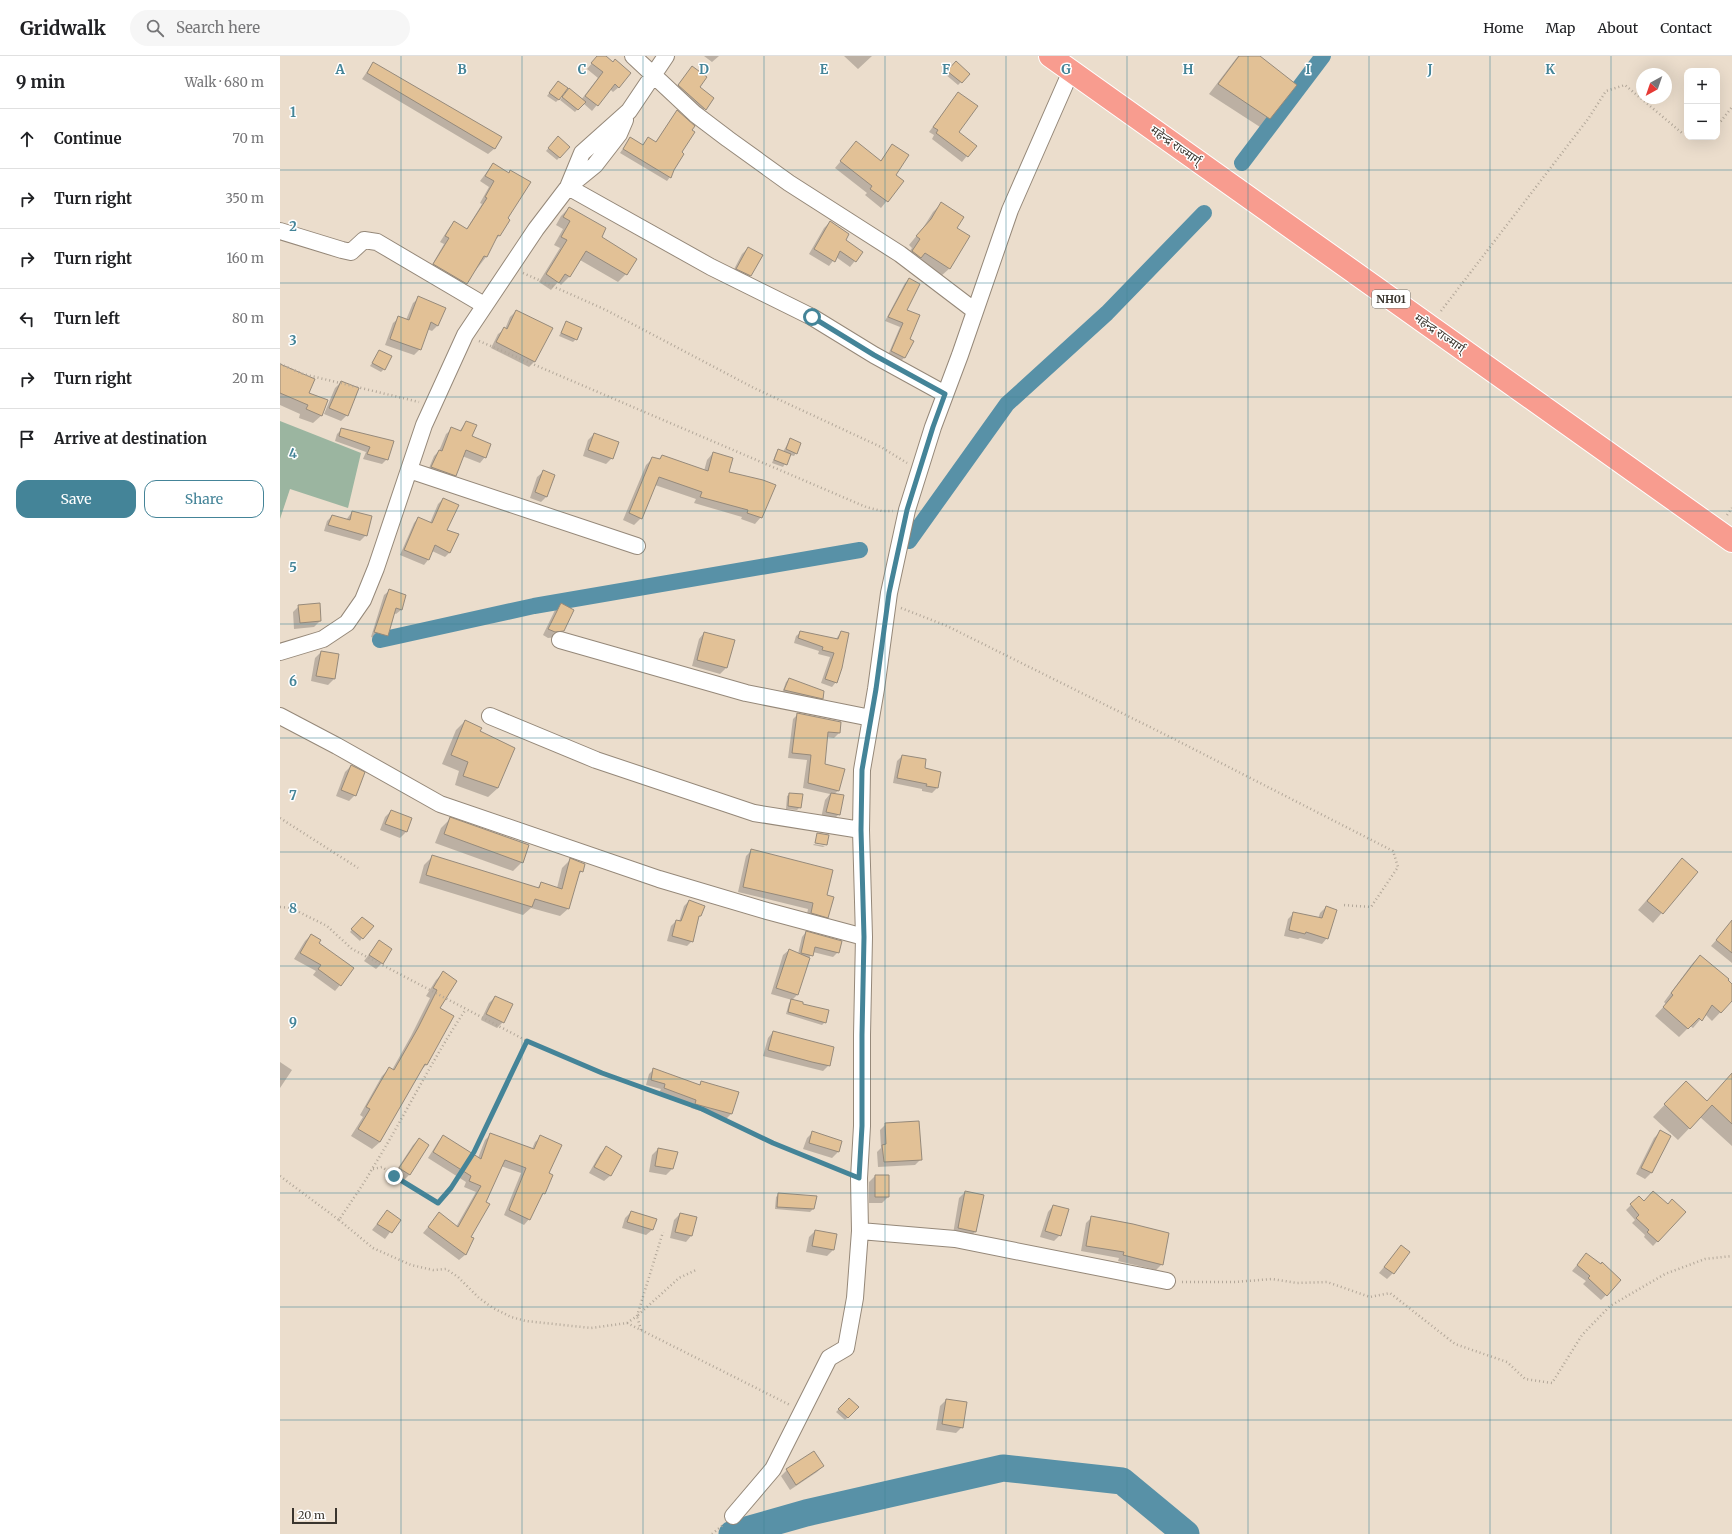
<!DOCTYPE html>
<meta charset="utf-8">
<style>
body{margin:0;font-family:Merriweather,"Noto Sans Devanagari",serif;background:#f6f6f6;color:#202124}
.controls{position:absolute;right:12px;top:12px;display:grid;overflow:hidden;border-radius:8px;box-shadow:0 4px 16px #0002}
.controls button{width:36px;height:36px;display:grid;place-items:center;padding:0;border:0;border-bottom:1px solid #e0e0e0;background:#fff;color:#202124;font:20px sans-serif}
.compass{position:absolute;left:1356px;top:12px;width:36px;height:36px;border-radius:50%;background:#fff;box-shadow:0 4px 16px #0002;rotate:220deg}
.scale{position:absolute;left:12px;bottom:10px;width:45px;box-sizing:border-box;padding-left:4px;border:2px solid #3a352e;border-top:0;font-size:11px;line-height:14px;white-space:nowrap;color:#3a352e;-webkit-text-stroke:3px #fff;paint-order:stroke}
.stop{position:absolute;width:12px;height:12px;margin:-9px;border:3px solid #448498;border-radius:50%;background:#fff}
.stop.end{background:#448498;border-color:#fff;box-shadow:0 1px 4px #0008}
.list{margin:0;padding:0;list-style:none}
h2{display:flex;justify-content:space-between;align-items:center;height:52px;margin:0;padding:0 16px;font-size:17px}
h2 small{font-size:13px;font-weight:400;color:#757577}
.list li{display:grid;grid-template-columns:26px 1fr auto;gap:12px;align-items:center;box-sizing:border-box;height:60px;padding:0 16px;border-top:1px solid #e0e0e0}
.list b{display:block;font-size:15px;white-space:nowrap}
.list em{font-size:13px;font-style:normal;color:#757577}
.actions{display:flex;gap:8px;padding:12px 16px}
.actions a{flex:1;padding:9px 0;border:1px solid #448498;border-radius:12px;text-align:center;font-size:14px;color:#448498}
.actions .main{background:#448498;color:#fff}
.icon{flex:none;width:22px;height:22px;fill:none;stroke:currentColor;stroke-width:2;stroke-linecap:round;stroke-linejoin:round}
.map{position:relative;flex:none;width:1452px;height:1478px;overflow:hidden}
header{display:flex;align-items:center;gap:24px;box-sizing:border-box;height:56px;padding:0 20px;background:#fff;border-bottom:1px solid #e0e0e0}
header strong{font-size:19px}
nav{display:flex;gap:22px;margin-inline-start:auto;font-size:14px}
.search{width:280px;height:36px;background:#f6f6f6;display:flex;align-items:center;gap:10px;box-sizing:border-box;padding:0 14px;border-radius:22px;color:#757577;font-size:15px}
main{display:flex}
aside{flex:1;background:#fff}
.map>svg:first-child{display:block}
.green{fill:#9bb5a0}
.shadow{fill:#0003}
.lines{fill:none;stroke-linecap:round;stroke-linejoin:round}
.canal{stroke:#5891a7;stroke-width:16}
.river{stroke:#5891a7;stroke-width:27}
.building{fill:#e2c196;stroke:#968a7b}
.minor-casing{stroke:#958879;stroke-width:18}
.trunk-casing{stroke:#fff;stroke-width:24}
.path{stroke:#b2a799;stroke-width:2.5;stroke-dasharray:1 3;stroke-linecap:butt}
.minor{stroke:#fff;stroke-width:16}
.trunk{stroke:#f89c8f;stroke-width:22}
.route{stroke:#448498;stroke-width:5}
.grid{fill:none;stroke:#448498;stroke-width:1;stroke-opacity:0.55}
.labels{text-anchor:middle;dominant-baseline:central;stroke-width:3;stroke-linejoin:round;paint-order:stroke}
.shield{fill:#fff;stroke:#75726d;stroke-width:1}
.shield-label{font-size:11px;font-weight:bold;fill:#3a352e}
.street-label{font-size:12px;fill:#3a352e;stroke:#fff}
.grid-label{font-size:13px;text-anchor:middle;font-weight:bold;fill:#448498;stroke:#fff;stroke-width:3;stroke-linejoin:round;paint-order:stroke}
</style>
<header>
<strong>Gridwalk</strong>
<div class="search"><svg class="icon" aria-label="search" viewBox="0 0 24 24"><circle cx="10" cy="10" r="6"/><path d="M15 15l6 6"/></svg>Search here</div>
<nav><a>Home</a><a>Map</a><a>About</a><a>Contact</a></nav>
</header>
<main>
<aside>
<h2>9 min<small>Walk · 680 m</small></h2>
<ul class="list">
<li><svg class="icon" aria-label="ahead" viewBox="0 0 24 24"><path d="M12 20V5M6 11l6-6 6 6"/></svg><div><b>Continue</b></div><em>70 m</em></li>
<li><svg class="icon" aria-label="right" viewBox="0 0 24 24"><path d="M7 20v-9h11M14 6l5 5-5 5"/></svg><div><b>Turn right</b></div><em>350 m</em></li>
<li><svg class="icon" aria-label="right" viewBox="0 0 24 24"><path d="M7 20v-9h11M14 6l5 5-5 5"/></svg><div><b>Turn right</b></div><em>160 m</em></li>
<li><svg class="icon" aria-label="left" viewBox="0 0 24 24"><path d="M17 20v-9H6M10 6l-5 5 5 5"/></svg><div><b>Turn left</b></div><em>80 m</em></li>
<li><svg class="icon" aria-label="right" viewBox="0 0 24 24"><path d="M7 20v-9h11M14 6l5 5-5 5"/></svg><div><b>Turn right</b></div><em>20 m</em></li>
<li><svg class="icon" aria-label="arrive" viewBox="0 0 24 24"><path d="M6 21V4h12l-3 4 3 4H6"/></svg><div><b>Arrive at destination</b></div></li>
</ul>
<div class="actions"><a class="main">Save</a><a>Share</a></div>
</aside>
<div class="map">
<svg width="1452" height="1478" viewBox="0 0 1452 1478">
<rect width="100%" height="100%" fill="#ebddcc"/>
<path class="green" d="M 0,365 L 81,397 L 68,452 L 10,433 L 0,463 Z"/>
<path class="shadow" d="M 318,0 L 324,0 L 339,31 L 333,36 L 330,33 L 312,55 L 303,47 L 295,56 L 280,44 L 287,36 L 301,44 L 318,22 L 307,13 Z
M 424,0 L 439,0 L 432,6 Z
M 564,0 L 592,0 L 578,13 Z
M 958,0 L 978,0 L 989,62 L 980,71 L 929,38 Z
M 93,7 L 220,82 L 214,93 L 208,98 L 82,23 Z
M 676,7 L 689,18 L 678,29 L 665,18 Z
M 407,17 L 418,32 L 433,42 L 420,58 L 394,35 Z
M 275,29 L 279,43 L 276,46 L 267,40 Z
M 678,37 L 678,77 L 695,90 L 682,106 L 652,83 L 654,79 L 649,76 Z
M 394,59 L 401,97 L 390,121 L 387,125 L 340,97 L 350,82 L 362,90 L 368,82 L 375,87 Z
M 275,84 L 289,91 L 277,104 L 266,95 Z
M 576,87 L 600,106 L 613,89 L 615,119 L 623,125 L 601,152 L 585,139 L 587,137 L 555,112 Z
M 213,108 L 228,118 L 230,115 L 227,163 L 229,164 L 219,180 L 214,185 L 206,201 L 181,233 L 149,214 L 164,188 L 160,186 L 169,172 L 174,166 L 186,174 L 202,148 L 200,147 L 209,131 L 200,125 Z
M 661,148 L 676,172 L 670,212 L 661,220 L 624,203 L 632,192 L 629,189 L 643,172 L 653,156 Z
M 289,152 L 320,181 L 346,218 L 338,226 L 300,204 L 289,221 L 281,229 L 278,226 L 271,234 L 259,226 L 280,192 L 274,189 L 283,173 L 276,169 L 281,160 Z
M 550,166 L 565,184 L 582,196 L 570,211 L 556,201 L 549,210 L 529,198 L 544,172 Z
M 468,192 L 470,220 L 464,226 L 451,219 L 462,198 Z
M 629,224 L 626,254 L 629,283 L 625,301 L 621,305 L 608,299 L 620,271 L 605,265 L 625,227 Z
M 139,242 L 158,269 L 152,275 L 147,273 L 140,293 L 134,299 L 105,289 L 113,267 L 119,262 L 126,264 L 133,247 Z
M 236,255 L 255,305 L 249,311 L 211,292 L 218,278 L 225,273 L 230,261 Z
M 286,267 L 296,283 L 293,286 L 279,280 Z
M 100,295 L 104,313 L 101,316 L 90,310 Z
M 0,309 L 27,338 L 42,359 L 33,367 L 19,362 L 20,358 L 0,349 Z
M 61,326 L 67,359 L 61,365 L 44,358 L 55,332 Z
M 186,366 L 190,381 L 205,401 L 200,407 L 182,400 L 175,419 L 170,424 L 147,417 L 154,400 L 159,395 L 166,378 L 172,373 L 179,376 Z
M 62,373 L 113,385 L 107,403 L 102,408 L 83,403 L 86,396 L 55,385 L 57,378 Z
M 314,378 L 332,402 L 326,408 L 303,400 L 308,384 Z
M 510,383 L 516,397 L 514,400 L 510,399 L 503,411 L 492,407 L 496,397 L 499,394 L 503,396 Z
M 433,397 L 481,461 L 475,468 L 461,463 L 462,461 L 414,447 L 416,443 L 375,429 L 361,462 L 354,469 L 343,464 L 366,409 L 373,402 L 379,404 L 382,400 L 424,415 L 427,404 Z
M 263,416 L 267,440 L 261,446 L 250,442 L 257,421 Z
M 163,443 L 170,496 L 165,501 L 152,495 L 148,504 L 144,509 L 120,499 L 134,467 L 138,462 L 150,467 L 158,448 Z
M 72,456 L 86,479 L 80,485 L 44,475 L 47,465 L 52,460 L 66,464 Z
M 109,535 L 121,554 L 116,558 L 114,557 L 107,580 L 102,584 L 91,581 L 104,539 Z
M 281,548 L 283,575 L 277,581 L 268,582 L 263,579 L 275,554 Z
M 19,550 L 40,565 L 34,571 L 14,573 L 13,556 Z
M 521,576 L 556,583 L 561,576 L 556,626 L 552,631 L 541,627 L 550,601 L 538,598 L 539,595 L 514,587 L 516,580 Z
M 424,577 L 446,612 L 440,618 L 412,610 L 419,583 Z
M 41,596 L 54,623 L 48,629 L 31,625 L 35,602 Z
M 509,623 L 542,642 L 539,645 L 502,637 L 506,626 Z
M 518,658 L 560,667 L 559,677 L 554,682 L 546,681 L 543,708 L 558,735 L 554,738 L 559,758 L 553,764 L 541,762 L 545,744 L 550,738 L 523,732 L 527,704 L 508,702 L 513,663 Z
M 185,665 L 199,676 L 218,732 L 208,741 L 175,729 L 179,715 L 162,708 L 176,674 Z
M 622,700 L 644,713 L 657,732 L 652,737 L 642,735 L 642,733 L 613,727 L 617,705 Z
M 71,710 L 75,739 L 69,745 L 56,740 L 65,716 Z
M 510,738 L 520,751 L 517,754 L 506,753 L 507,740 Z
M 111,755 L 131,763 L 126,776 L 120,782 L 100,774 L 105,761 Z
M 170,763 L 242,806 L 233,815 L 155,787 L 161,772 Z
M 534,788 L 545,790 L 543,791 L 533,789 Z
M 472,794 L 545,840 L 547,861 L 542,867 L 526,863 L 528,853 L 458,836 L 466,800 Z
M 152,801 L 257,832 L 261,828 L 277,832 L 282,812 L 290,804 L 302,815 L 298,819 L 289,852 L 280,860 L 251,852 L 243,859 L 139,827 L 144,809 Z
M 1402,804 L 1417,816 L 1373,867 L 1358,854 Z
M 409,845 L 420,860 L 417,863 L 412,885 L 407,890 L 387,885 L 391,870 L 396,865 L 399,866 L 404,850 Z
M 1046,851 L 1047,882 L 1042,888 L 1020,882 L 1018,883 L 1004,880 L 1008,863 L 1014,857 L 1038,863 L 1040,857 Z
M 79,865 L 82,882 L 80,885 L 70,876 Z
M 1451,867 L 1452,868 L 1452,907 L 1431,890 Z
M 526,876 L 558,896 L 553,901 L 533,896 L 529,902 L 517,939 L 512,944 L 522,948 L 545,966 L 542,969 L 506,958 L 509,947 L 512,944 L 491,938 L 503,899 L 509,894 L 518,898 L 522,881 Z
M 31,879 L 60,929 L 55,935 L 33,919 L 36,915 L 14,903 L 25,885 Z
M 99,885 L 102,907 L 96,913 L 84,905 Z
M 1420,900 L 1452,929 L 1452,944 L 1432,965 L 1425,958 L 1413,972 L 1410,970 L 1399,981 L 1375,960 L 1386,948 L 1384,946 L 1412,908 Z
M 163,917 L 158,953 L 146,1009 L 140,1015 L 100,1086 L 92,1093 L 71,1080 L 83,1061 L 80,1059 L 102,1020 L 109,1013 L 112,1014 L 131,980 L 150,942 L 146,940 L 156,924 Z
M 215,941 L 223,966 L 217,972 L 201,964 L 209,947 Z
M 493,976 L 549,1009 L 543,1015 L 483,1000 L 488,982 Z
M 0,1006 L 12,1014 L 0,1032 Z
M 374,1013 L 418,1030 L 422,1026 L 457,1037 L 451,1058 L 446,1063 L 411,1052 L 412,1048 L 379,1037 L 381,1033 L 366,1029 L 369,1018 Z
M 1452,1018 L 1452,1090 L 1420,1061 L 1398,1084 L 1373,1061 L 1394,1039 L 1427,1046 Z
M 606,1068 L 641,1103 L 635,1109 L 598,1111 L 597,1096 L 601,1092 L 600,1074 Z
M 1380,1076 L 1389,1080 L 1371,1117 L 1365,1123 L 1356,1118 L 1374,1082 Z
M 532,1077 L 561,1085 L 558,1096 L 552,1102 L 523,1093 L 527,1082 Z
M 211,1078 L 252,1093 L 255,1086 L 261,1081 L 268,1118 L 264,1137 L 259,1142 L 249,1163 L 244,1169 L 224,1159 L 241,1117 L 221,1110 L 190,1181 L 193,1183 L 185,1199 L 179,1204 L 143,1177 L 159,1158 L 176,1171 L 196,1136 L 184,1131 L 186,1126 L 148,1102 L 158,1086 L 163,1080 L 198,1102 L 205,1084 Z
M 139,1083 L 148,1089 L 129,1119 L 123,1125 L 114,1118 L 133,1089 Z
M 326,1092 L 341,1100 L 330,1120 L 324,1125 L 309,1117 L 320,1098 Z
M 378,1093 L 392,1113 L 386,1119 L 369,1116 L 372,1099 Z
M 595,1120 L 608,1141 L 602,1147 L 589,1147 L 589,1126 Z
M 685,1136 L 695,1176 L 689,1182 L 673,1178 L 679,1142 Z
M 499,1138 L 535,1141 L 533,1153 L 530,1156 L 495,1153 L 496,1141 Z
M 1359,1141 L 1364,1146 L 1387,1149 L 1404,1156 L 1373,1190 L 1364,1181 L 1365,1179 L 1352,1167 L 1355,1164 L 1346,1154 Z
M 773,1150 L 780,1179 L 774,1185 L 760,1181 L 768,1156 Z
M 107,1155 L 119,1164 L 105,1183 L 92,1174 Z
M 351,1156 L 372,1174 L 366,1179 L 342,1172 L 345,1162 Z
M 400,1158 L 411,1180 L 406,1186 L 390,1182 L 394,1164 Z
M 812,1161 L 882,1208 L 876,1214 L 838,1205 L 839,1202 L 801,1195 L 806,1167 Z
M 535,1175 L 555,1179 L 553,1194 L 547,1200 L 526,1196 L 529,1181 Z
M 1121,1190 L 1113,1217 L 1107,1223 L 1099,1217 Z
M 1302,1203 L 1326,1239 L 1321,1244 L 1303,1228 L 1306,1225 L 1292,1215 Z
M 569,1343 L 578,1351 L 565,1364 L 556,1356 Z
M 666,1344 L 682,1371 L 676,1377 L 656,1374 L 660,1350 Z
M 534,1396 L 543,1410 L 537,1416 L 510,1434 L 501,1420 L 507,1414 Z"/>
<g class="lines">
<path class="canal" d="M 962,107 L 1043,0
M 629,485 L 727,348 L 827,257 L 924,157
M 100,584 L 254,550 L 580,494"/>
<path class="river" d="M 452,1478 L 526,1457 L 723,1412 L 842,1425 L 906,1478"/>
</g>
<path class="building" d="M 317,0 L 326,0 L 333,6 L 335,3 L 351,17 L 339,32 L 335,28 L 318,50 L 305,40 L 323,16 L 311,7 Z
M 959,0 L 980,0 L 1017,29 L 990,63 L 938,28 Z
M 676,5 L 690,18 L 682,27 L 667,15 Z
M 93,6 L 222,81 L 215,93 L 87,17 Z
M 412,10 L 427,21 L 420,31 L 434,42 L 426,54 L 398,29 Z
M 278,25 L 288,32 L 279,44 L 269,37 Z
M 289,32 L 306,46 L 298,54 L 282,41 Z
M 678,36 L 698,50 L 679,76 L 697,90 L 688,101 L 656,77 L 658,74 L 653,71 Z
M 397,54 L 415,70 L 412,74 L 415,76 L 402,96 L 404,98 L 394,114 L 391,122 L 343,93 L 350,81 L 363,89 L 368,81 L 376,86 Z
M 278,80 L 290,91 L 280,102 L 268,92 Z
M 576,85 L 601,105 L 612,88 L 629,99 L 616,119 L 624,125 L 608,146 L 590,133 L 592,130 L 560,105 Z
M 213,107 L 229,117 L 230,114 L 251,126 L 228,162 L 230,164 L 220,180 L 218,179 L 207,201 L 204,200 L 187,228 L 153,208 L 169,182 L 165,180 L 174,165 L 187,173 L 207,142 L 205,141 L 214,125 L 205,120 Z
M 661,146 L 684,161 L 677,172 L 690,180 L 670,213 L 645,197 L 641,202 L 632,195 L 640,183 L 636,180 L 651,163 Z
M 289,151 L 326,172 L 322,181 L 357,203 L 347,219 L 306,195 L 290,221 L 285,218 L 279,227 L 266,218 L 287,184 L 281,181 L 290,165 L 283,161 Z
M 550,165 L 569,178 L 566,184 L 583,196 L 576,206 L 560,195 L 555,206 L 534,193 Z
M 468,191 L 483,199 L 471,220 L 456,213 Z
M 629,222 L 640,228 L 627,254 L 640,259 L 630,283 L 634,285 L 625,302 L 611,295 L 623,267 L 608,261 Z
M 138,240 L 166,252 L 158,270 L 151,266 L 141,294 L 110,283 L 118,260 L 129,264 Z
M 236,254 L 273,272 L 255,306 L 216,286 L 224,271 L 227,273 Z
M 286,265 L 302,272 L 297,284 L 281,277 Z
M 99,294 L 112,300 L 105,314 L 92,307 Z
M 0,308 L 35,323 L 29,337 L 48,344 L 42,360 L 26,353 L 28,349 L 0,337 Z
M 61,325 L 79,332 L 68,360 L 49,352 Z
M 186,365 L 197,369 L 192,380 L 211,388 L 206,402 L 186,394 L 176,420 L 151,411 L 159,394 L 162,395 L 171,371 L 181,375 Z
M 61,372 L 114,385 L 108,404 L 87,398 L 90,391 L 59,380 Z
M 314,377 L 339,386 L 333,403 L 308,394 Z
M 510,382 L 521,387 L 517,398 L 506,393 Z
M 498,393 L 511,398 L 507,409 L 494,404 Z
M 433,396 L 453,402 L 449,416 L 483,424 L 496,429 L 482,462 L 467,457 L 468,454 L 420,441 L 422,436 L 379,421 L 362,463 L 349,457 L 372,401 L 380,403 L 382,399 L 428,415 Z
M 263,414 L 275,419 L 267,441 L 255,436 Z
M 163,442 L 179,449 L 167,474 L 179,478 L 170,497 L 155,489 L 149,504 L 124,494 L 138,461 L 152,467 Z
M 72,455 L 92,460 L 87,480 L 48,469 L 52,459 L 70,464 Z
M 109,533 L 126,539 L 122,554 L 116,552 L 108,580 L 94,576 Z
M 40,547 L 41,565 L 20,567 L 18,549 Z
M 281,547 L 294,554 L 284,575 L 275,576 L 268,573 Z
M 520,575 L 558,583 L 561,575 L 569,577 L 562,612 L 557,627 L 545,623 L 554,597 L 542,594 L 543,591 L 518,582 Z
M 424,576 L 455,584 L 447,612 L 417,604 Z
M 41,595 L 59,598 L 55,623 L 36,620 Z
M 509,622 L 544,635 L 543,643 L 504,634 Z
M 517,657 L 561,666 L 560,677 L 548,676 L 545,708 L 565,713 L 559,735 L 528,727 L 531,699 L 512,697 Z
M 185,664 L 202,672 L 200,675 L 235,692 L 218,732 L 183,720 L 188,706 L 171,699 Z
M 622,699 L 646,703 L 645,712 L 661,716 L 658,732 L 646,730 L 647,728 L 617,722 Z
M 71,709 L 85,716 L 76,740 L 61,734 Z
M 509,737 L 523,738 L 521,752 L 508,750 Z
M 551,737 L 564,739 L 560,759 L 546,756 Z
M 111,754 L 132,762 L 127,776 L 105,768 Z
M 170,761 L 249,789 L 243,807 L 164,778 Z
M 537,777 L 549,779 L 547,789 L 535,787 Z
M 471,793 L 553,814 L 547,839 L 554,841 L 548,862 L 531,857 L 533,847 L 463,831 Z
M 152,799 L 259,832 L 261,826 L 282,833 L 290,802 L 305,808 L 303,816 L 300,815 L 289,853 L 255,843 L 252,851 L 146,819 Z
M 1402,802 L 1418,816 L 1383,858 L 1367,845 Z
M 409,844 L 425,850 L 421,860 L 419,860 L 413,886 L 392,880 L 396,864 L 401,865 Z
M 1046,850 L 1057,854 L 1048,883 L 1026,876 L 1025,878 L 1009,874 L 1013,856 L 1042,862 Z
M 82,861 L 94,870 L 83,883 L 71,873 Z
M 1452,864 L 1452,897 L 1436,884 Z
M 526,875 L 562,885 L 559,897 L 535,891 L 533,900 L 521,897 Z
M 31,878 L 41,884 L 39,887 L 74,912 L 61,930 L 38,913 L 41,909 L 20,897 Z
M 99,884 L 112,893 L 103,908 L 89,899 Z
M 509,893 L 530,902 L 518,939 L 496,932 Z
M 1420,899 L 1449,923 L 1448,924 L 1452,928 L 1452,945 L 1441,957 L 1432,949 L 1422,965 L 1419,962 L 1408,973 L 1383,951 L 1393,939 L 1391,937 Z
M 163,915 L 177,925 L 160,952 L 174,960 L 147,1009 L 145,1008 L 100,1086 L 78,1073 L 90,1053 L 86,1051 L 109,1011 L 114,1014 L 138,972 L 157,934 L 153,932 Z
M 215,940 L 233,948 L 224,967 L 206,958 Z
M 511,943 L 523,946 L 523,948 L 549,954 L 546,967 L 508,956 Z
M 493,975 L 554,991 L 550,1010 L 532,1006 L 488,994 Z
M 373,1012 L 420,1029 L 421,1025 L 459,1036 L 452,1058 L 415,1048 L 416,1044 L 384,1032 L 385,1028 L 371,1024 Z
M 1452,1017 L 1452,1068 L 1432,1049 L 1410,1073 L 1384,1048 L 1406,1025 L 1427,1045 Z
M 639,1065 L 642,1104 L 604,1106 L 602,1089 L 606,1088 L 605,1067 Z
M 1380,1074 L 1391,1080 L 1372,1117 L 1361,1112 Z
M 532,1075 L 562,1085 L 559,1096 L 529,1087 Z
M 210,1077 L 254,1093 L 260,1079 L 282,1089 L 269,1117 L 273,1119 L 265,1138 L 263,1137 L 250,1164 L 229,1154 L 246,1112 L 225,1104 L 206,1146 L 210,1148 L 191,1181 L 194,1182 L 186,1199 L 148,1171 L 159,1156 L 178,1171 L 201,1130 L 189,1125 L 191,1120 L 153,1096 L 163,1079 L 201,1103 Z
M 139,1082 L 149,1089 L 130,1119 L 119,1112 Z
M 326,1090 L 342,1100 L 331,1120 L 314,1111 Z
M 378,1092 L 398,1096 L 393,1113 L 375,1110 Z
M 595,1119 L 609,1119 L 609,1141 L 595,1141 Z
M 685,1135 L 704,1139 L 696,1176 L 678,1172 Z
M 1373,1135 L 1388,1148 L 1392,1143 L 1406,1156 L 1378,1186 L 1367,1176 L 1369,1174 L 1356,1162 L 1359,1159 L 1350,1148 L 1359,1140 L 1364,1145 Z
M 498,1137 L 537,1140 L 534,1153 L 497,1151 Z
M 773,1149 L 789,1153 L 781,1180 L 765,1175 Z
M 107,1154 L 121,1164 L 112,1177 L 97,1168 Z
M 351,1155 L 377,1163 L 373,1174 L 347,1166 Z
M 400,1157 L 417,1161 L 412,1180 L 395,1176 Z
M 811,1160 L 853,1168 L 889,1177 L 883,1209 L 843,1199 L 844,1196 L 806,1190 Z
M 535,1174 L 557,1178 L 554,1194 L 532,1190 Z
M 1121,1189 L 1130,1196 L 1114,1218 L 1104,1211 Z
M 1306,1197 L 1321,1208 L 1322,1206 L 1341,1224 L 1327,1240 L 1308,1222 L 1310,1220 L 1297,1209 Z
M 569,1342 L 579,1351 L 568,1362 L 558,1353 Z
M 666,1343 L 687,1346 L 683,1372 L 662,1368 Z
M 534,1395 L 544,1410 L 516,1429 L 506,1413 Z"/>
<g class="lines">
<defs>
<path id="minor" d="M 353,0 L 415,58 L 448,83 L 509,127 L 620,198 L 695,255
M 345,64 L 339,78 L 315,109 L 288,131 L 431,211 L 532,261 L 594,299 L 665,338
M 0,175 L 62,194 L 71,196 L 84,184 L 97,186 L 204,249
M 129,414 L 357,490
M 280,584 L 466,637 L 591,662
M 0,596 L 43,583 L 67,567 L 83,544 L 96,512 L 144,369 L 185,279 L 256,173 L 288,131 L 302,97 L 349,55 L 386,0
M 0,660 L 57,690 L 160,748 L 379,823 L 487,855 L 584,881 L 581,774 L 582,714 L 596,633 L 609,537 L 627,454 L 653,371 L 680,299 L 730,154 L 791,15
M 210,660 L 316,704 L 474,757 L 581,774
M 580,1175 L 675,1183 L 887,1225
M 453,1460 L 493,1413 L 549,1302 L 566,1292 L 575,1242 L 580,1175 L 579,1122 L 582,1070 L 582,979 L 584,881"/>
<path id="trunk" d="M 770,0 L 1452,485"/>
</defs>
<use href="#minor" class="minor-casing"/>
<use href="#trunk" class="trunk-casing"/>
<path class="path" d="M 1437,67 L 1441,65 L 1452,51
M 243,217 L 326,254 L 474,332 L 601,391 L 627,407
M 1161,255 L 1308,63 L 1326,35 L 1345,29 L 1402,77 L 1407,76
M 199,285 L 586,451 L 602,455 L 613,455
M 0,308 L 23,318 L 139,346
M 1447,459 L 1452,452
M 621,552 L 667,570 L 892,682 L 1113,795 L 1118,811 L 1091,851 L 1063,849
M 0,762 L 78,812
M 0,851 L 11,852 L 47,870 L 72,893 L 247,985 L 322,1017 L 422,1053 L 493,1087 L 565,1116
M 93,1113 L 102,1111 L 140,1137 L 158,1147 L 171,1133 L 194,1096 L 247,985
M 0,1120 L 59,1164 C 70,1147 82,1131 92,1113 C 125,1060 151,1005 186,953
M 59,1164 L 93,1192 L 131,1209 L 153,1214 L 166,1213 L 178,1221 L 199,1242 L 213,1252 L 231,1261 L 246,1265 L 311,1272 L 347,1267 L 357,1260 L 383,1176
M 902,1226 L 955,1226 L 992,1223 L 1017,1227 L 1047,1226 L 1090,1241 L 1110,1237 L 1175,1288 L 1227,1306 L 1245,1323 L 1272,1327 L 1302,1279 L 1330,1250 L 1385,1218 L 1425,1203 L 1452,1200
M 347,1267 L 510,1349
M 361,1274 L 357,1260 L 399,1222 L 416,1214
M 432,1478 L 443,1469"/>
<use href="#minor" class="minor"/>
<use href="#trunk" class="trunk"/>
</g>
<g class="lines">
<path class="route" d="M 114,1120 L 158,1147 L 171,1132 L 194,1096 L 247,985 L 322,1017 L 422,1053 L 493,1087 L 579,1122 L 582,1070 L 582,979 L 584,881 L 581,774 L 582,714 L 596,633 L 609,537 L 627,454 L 653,371 L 665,338 L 594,299 L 532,261"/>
</g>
<path class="grid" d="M 121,0 L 121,1478M 242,0 L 242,1478M 363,0 L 363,1478M 484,0 L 484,1478M 605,0 L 605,1478M 726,0 L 726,1478M 847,0 L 847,1478M 968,0 L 968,1478M 1089,0 L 1089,1478M 1210,0 L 1210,1478M 1331,0 L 1331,1478M 0,114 L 1452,114M 0,227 L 1452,227M 0,341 L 1452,341M 0,455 L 1452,455M 0,568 L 1452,568M 0,682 L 1452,682M 0,796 L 1452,796M 0,910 L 1452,910M 0,1023 L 1452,1023M 0,1137 L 1452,1137M 0,1251 L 1452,1251M 0,1364 L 1452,1364"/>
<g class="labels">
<rect class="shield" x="1092" y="234" width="38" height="18" rx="3"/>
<g class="shield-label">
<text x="1111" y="243">NH01</text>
</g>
<g class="street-label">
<text transform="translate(896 89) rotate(35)">महेन्द्र राज्मार्ग्</text>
<text transform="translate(1160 277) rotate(35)">महेन्द्र राज्मार्ग्</text>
</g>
</g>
<g class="grid-label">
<text x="60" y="18">A</text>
<text x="182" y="18">B</text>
<text x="302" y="18">C</text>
<text x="424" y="18">D</text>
<text x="544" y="18">E</text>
<text x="666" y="18">F</text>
<text x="786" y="18">G</text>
<text x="908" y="18">H</text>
<text x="1028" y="18">I</text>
<text x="1150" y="18">J</text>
<text x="1270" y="18">K</text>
<text x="13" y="61">1</text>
<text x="13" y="175">2</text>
<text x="13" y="289">3</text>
<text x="13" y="402">4</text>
<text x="13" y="516">5</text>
<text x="13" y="630">6</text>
<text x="13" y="744">7</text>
<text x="13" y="857">8</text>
<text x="13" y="971">9</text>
</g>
</svg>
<div class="controls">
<button>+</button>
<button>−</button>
</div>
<svg class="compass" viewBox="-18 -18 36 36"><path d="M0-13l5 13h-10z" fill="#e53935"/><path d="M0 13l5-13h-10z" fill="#757577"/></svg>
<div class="scale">20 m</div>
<div class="stop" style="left:532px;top:261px"></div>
<div class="stop end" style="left:114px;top:1120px"></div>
</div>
</main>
